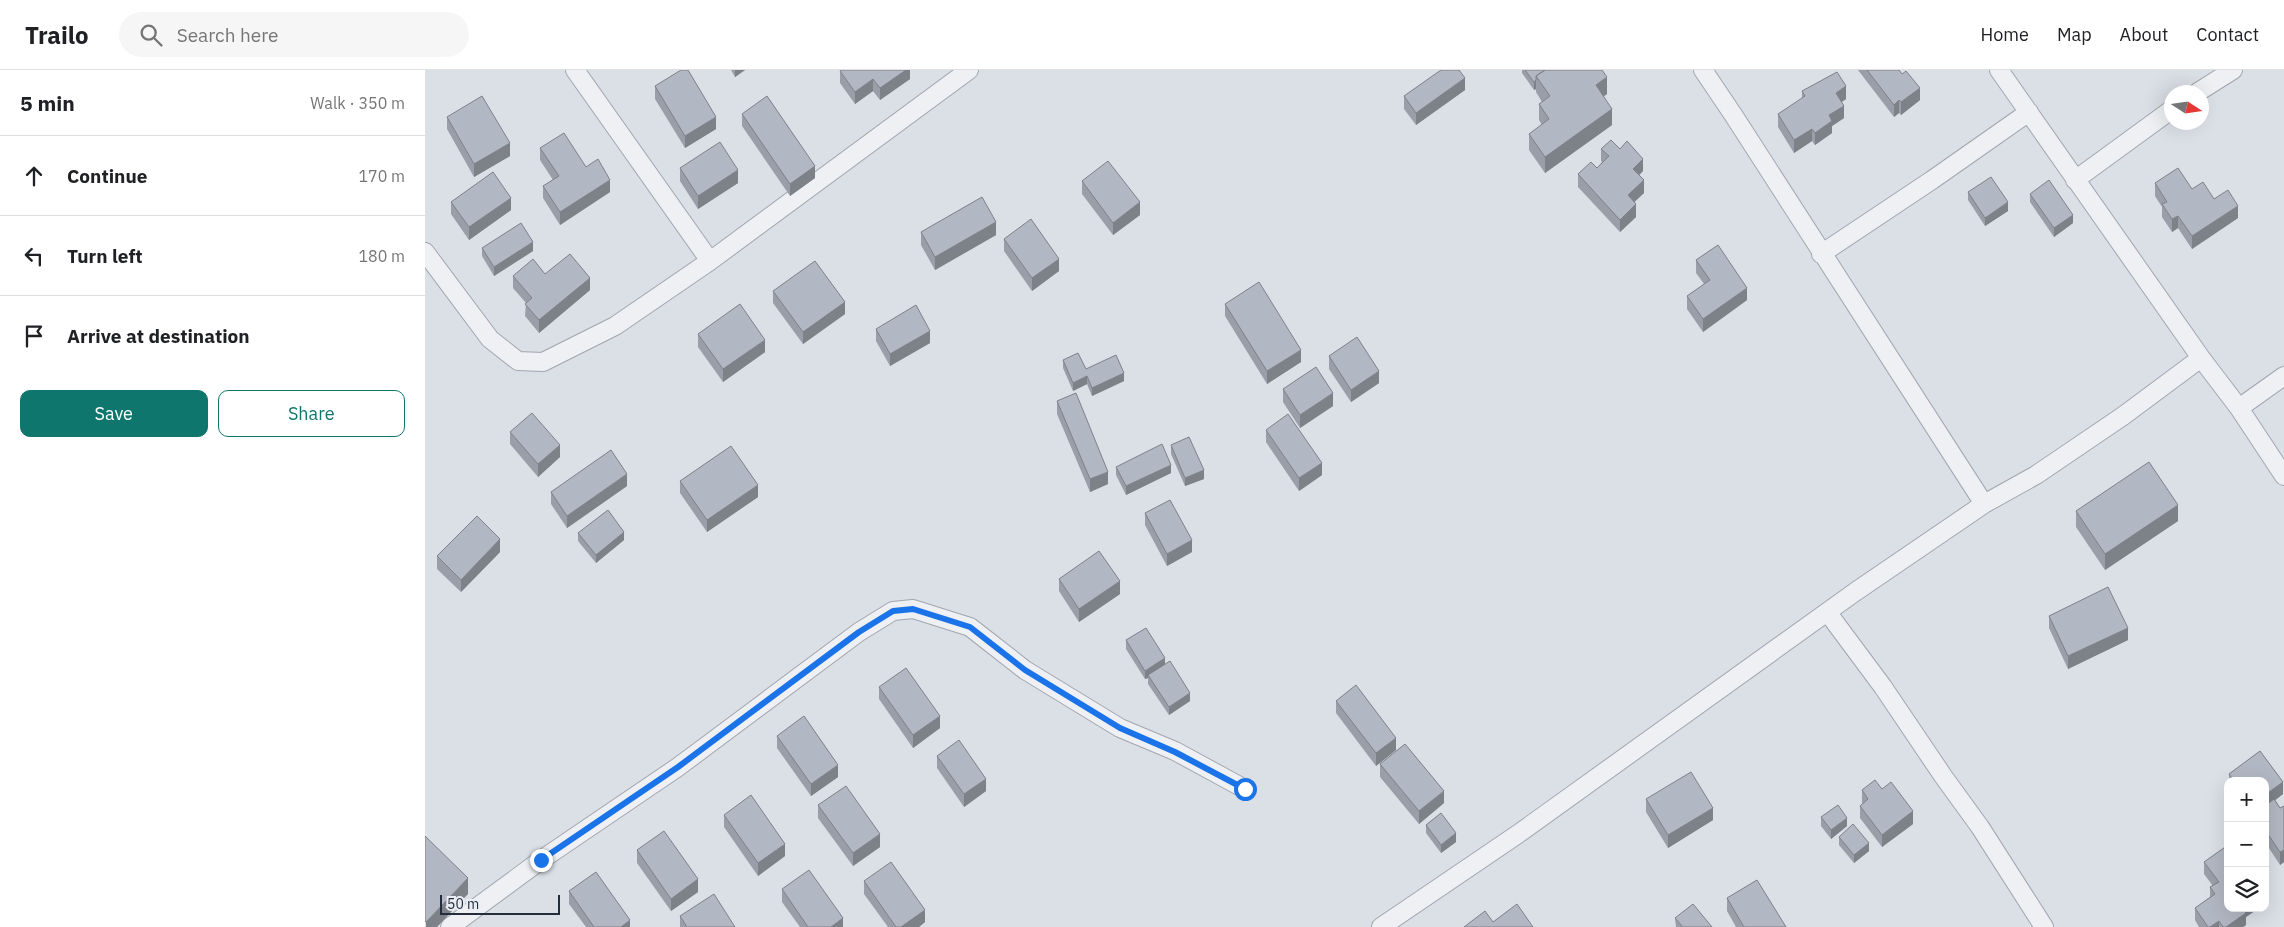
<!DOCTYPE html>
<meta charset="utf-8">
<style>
body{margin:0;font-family:"IBM Plex Sans",sans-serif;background:#f6f6f6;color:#202124}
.controls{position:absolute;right:15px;bottom:15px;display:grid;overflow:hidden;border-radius:10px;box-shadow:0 5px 20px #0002}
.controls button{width:45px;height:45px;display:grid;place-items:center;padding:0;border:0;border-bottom:1px solid #e0e0e0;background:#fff;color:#202124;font:25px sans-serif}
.compass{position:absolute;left:1739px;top:15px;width:45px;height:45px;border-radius:50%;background:#fff;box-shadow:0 5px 20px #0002;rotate:102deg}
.scale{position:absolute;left:15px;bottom:12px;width:120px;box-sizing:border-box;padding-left:5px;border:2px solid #252d3c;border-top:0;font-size:14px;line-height:18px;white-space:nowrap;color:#252d3c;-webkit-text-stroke:4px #eaeef4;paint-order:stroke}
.stop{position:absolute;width:15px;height:15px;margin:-11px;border:4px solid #1a73e8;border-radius:50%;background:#fff}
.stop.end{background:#1a73e8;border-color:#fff;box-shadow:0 1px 5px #0008}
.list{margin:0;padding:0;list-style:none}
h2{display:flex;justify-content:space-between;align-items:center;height:65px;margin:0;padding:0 20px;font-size:21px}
h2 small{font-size:16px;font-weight:400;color:#757577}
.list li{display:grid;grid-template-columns:32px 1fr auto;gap:15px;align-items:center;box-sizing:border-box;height:80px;padding:0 20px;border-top:1px solid #e0e0e0}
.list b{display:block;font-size:19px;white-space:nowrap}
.list em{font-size:16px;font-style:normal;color:#757577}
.actions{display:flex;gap:10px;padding:15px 20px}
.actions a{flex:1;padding:11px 0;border:1px solid #0f766e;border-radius:10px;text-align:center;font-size:18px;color:#0f766e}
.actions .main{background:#0f766e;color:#fff}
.icon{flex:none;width:28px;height:28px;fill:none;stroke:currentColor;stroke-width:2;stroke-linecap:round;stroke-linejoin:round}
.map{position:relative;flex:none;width:1859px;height:857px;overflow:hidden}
header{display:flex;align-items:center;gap:30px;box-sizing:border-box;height:70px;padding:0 25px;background:#fff;border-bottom:1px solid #e0e0e0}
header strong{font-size:24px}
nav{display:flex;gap:28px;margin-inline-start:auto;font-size:18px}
.search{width:350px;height:45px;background:#f6f6f6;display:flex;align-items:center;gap:12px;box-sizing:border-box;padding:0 18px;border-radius:28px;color:#757577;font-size:19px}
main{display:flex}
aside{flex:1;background:#fff}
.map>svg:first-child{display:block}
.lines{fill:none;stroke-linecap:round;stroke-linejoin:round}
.minor-casing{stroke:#a1a6b0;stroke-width:20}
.minor{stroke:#eef0f4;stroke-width:18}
.wall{fill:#999ea8}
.shaded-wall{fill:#7d8188}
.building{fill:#b2b8c3;stroke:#7d8188}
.route{stroke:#1a73e8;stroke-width:6}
</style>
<header>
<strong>Trailo</strong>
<div class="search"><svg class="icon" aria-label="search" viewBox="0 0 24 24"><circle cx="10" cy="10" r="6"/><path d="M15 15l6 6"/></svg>Search here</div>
<nav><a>Home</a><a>Map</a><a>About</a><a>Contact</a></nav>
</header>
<main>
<aside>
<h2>5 min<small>Walk · 350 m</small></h2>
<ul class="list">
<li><svg class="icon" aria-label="ahead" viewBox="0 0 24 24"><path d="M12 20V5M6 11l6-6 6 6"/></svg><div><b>Continue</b></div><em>170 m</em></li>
<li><svg class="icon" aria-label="left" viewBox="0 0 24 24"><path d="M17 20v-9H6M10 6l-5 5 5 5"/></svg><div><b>Turn left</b></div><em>180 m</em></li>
<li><svg class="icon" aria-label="arrive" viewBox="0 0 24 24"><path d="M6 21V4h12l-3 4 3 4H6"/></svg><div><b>Arrive at destination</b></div></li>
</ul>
<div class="actions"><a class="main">Save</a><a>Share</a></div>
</aside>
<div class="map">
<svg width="1859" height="857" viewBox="0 0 1859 857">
<rect width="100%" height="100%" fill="#dbdfe6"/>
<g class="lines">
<defs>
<path id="minor" d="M 150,0 L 285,191
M 1278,0 L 1309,46 L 1559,434
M 1574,0 L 1776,288 L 1814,338 L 1859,406
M 1773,22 L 1808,0
M 1650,110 L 1746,40
M 0,182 L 65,269 L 93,291 L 118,292 L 190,256 L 285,191 L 544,0
M 1396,184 L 1507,110 L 1604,42
M 1814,338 L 1859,306
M 1403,543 L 1458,617 L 1518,706 L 1555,757 L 1619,857
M 25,857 L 116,790 L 253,697 L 434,562 L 468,541 L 488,539 L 545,557 L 600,600 L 695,658 L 750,681 L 820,719
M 956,857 L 1093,764 L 1430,522 L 1559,434 L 1611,405 L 1698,346 L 1776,288"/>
</defs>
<use href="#minor" class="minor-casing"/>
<use href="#minor" class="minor"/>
</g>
<path class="wall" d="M 306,0 L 320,0 L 310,7 Z
M 485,0 L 485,9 L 455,30 L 448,21 L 430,34 L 415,13 L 415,1 Z
M 1097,0 L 1177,0 L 1182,24 L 1178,26 L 1187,55 L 1120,103 L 1104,80 L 1104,64 L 1117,55 L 1114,50 L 1114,34 L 1117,32 L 1111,22 L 1111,19 L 1109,20 L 1097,3 Z
M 1433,0 L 1474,0 L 1495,30 L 1476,45 L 1474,43 L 1469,47 Z
M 230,16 L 291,59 L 260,78 L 230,29 Z
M 1040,20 L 991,55 L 979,39 L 979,26 Z
M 1377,21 L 1421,29 L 1416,32 L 1419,48 L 1407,56 L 1407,63 L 1390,75 L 1387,71 L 1369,83 L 1353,57 L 1353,44 L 1377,29 Z
M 317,44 L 390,108 L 365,126 L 317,56 Z
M 22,47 L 85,86 L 49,107 L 22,59 Z
M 115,78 L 161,97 L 185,122 L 135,155 L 118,128 L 118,116 L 128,110 L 115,90 Z
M 1176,79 L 1195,79 L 1218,101 L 1214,105 L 1219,123 L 1209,132 L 1211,147 L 1195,162 L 1153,117 L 1153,104 L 1172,98 L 1177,92 L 1176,91 Z
M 255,98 L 313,113 L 273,139 L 255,111 Z
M 657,111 L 715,145 L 688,165 L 657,124 Z
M 1730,113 L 1767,119 L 1789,129 L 1813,148 L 1767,179 L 1753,158 L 1747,162 L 1737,147 L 1737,137 L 1730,126 Z
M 1543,122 L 1583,141 L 1560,156 L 1543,130 Z
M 1605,124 L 1648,153 L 1629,167 L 1605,132 Z
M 26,132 L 86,140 L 44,170 L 26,144 Z
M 496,162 L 571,165 L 510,200 L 496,175 Z
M 579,169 L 634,201 L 607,221 L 579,181 Z
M 57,178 L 108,181 L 69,206 L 57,186 Z
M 1271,190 L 1322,230 L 1278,262 L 1262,239 L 1262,226 L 1279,214 L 1271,203 Z
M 120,204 L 165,220 L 114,263 L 100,246 L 101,233 L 88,218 L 88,206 Z
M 348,221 L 420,244 L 378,274 L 348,233 Z
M 800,234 L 876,292 L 842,314 L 800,246 Z
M 451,259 L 505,273 L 465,296 L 451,271 Z
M 273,264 L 340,282 L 298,312 L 273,277 Z
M 904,286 L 954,313 L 926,332 L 904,299 Z
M 638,290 L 661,299 L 699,311 L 667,326 L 662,314 L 648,321 L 638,298 Z
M 858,319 L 908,336 L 875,358 L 858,332 Z
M 632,331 L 683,414 L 665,422 L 632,344 Z
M 841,360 L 897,405 L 874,421 L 841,372 Z
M 85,362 L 135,387 L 113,407 L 85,374 Z
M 746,375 L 779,409 L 760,416 L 746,384 Z
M 691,397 L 746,403 L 701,425 L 691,405 Z
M 255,411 L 333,427 L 282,462 L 255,423 Z
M 202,416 L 142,458 L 126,434 L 126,422 Z
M 1651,441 L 1753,451 L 1680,500 L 1651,457 Z
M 720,443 L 767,482 L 742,496 L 720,455 Z
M 153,463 L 199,470 L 171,493 L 153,471 Z
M 75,482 L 36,522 L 12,499 L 12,486 Z
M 634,509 L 695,524 L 654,552 L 634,521 Z
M 1624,546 L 1703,570 L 1643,599 L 1624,558 Z
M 701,570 L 740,594 L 765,631 L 744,645 L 723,614 L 723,608 L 720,609 L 701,579 Z
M 454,617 L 515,658 L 488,678 L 454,629 Z
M 911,631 L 971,680 L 951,696 L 911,643 Z
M 352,666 L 413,707 L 386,726 L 352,678 Z
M 1835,681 L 1858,712 L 1858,724 L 1850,730 L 1855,738 L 1859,736 L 1859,792 L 1855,795 L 1840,772 L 1840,711 L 1804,711 L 1804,704 Z
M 512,686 L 561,721 L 539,737 L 512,698 Z
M 955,694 L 1019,733 L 994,754 L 955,707 Z
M 1437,720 L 1488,754 L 1457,777 L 1435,748 L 1435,736 L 1437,734 Z
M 1221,729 L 1288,750 L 1243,778 L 1221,742 Z
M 393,735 L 455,777 L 428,796 L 393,748 Z
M 299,745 L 360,786 L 333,806 L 299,757 Z
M 1396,747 L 1422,756 L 1406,769 L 1396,756 Z
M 1001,755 L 1031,772 L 1016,783 L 1001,763 Z
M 1414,767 L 1444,781 L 1429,793 L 1414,775 Z
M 1803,775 L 1803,838 L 1834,838 L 1821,847 L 1821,855 L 1818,857 L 1774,857 L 1770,850 L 1770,838 L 1785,827 L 1785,817 L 1788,816 L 1779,804 L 1779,792 Z
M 212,780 L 273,822 L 246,841 L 212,793 Z
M 439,811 L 500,852 L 494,857 L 463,857 L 439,824 Z
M 357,819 L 418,857 L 375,857 L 357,832 Z
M 144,821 L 205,857 L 161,857 L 144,834 Z
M 1302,828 L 1361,857 L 1311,857 L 1302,841 Z
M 255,846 L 310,857 L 255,857 Z
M 1250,848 L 1287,857 L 1251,857 Z"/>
<path class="shaded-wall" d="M 310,0 L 320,0 L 310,7 Z
M 481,0 L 485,0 L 485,9 L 455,30 L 455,18 Z
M 1182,7 L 1182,24 L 1171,32 L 1171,15 Z
M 1040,8 L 1040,20 L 991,55 L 991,43 Z
M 448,9 L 448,21 L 430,34 L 430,22 Z
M 1111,10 L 1111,19 L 1109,20 L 1109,12 Z
M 1421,16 L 1421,29 L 1411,36 L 1411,23 Z
M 1495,18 L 1495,30 L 1476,45 L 1476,32 Z
M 1474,30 L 1474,43 L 1469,47 L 1469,35 Z
M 1419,36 L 1419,48 L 1407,56 L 1407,63 L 1390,75 L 1390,63 L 1404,45 Z
M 1187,39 L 1187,55 L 1120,103 L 1120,87 Z
M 291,47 L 291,59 L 260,78 L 260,66 Z
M 1387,59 L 1387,71 L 1369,83 L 1369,70 Z
M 85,73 L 85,86 L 49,107 L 49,94 Z
M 1218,89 L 1218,101 L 1208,111 L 1208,99 Z
M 390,96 L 390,108 L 365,126 L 365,114 Z
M 313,100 L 313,113 L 273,139 L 273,126 Z
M 185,110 L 185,122 L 135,155 L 135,142 Z
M 1219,110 L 1219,123 L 1203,138 L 1203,125 Z
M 86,128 L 86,140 L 44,170 L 44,157 Z
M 715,132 L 715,145 L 688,165 L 688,153 Z
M 1583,132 L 1583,141 L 1560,156 L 1560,148 Z
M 1211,134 L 1211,147 L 1195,162 L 1195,150 Z
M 1813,136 L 1813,148 L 1767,179 L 1767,166 Z
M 1648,145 L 1648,153 L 1629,167 L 1629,158 Z
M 1753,146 L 1753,158 L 1747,162 L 1747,149 Z
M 571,152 L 571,165 L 510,200 L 510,187 Z
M 108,172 L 108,181 L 69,206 L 69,197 Z
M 634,189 L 634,201 L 607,221 L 607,208 Z
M 165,208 L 165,220 L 114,263 L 114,250 Z
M 1322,218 L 1322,230 L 1278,262 L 1278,249 Z
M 420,232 L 420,244 L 378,274 L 378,262 Z
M 505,261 L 505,273 L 465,296 L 465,284 Z
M 340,270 L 340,282 L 298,312 L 298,299 Z
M 876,280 L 876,292 L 842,314 L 842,301 Z
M 954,301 L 954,313 L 926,332 L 926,320 Z
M 699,303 L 699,311 L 667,326 L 667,318 Z
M 662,306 L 662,314 L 648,321 L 648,313 Z
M 908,323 L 908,336 L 875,358 L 875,345 Z
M 135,375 L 135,387 L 113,407 L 113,394 Z
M 897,393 L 897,405 L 874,421 L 874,408 Z
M 746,395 L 746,403 L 701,425 L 701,416 Z
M 779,400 L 779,409 L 760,416 L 760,408 Z
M 683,402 L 683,414 L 665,422 L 665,409 Z
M 202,404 L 202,416 L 142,458 L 142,446 Z
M 333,415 L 333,427 L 282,462 L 282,450 Z
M 1753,435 L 1753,451 L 1680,500 L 1680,484 Z
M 199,462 L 199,470 L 171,493 L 171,485 Z
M 75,469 L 75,482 L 36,522 L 36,510 Z
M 767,470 L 767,482 L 742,496 L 742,484 Z
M 695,511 L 695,524 L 654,552 L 654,539 Z
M 1703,558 L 1703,570 L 1643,599 L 1643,586 Z
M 740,588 L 740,597 L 723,605 L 723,608 L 720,609 L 720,601 Z
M 765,623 L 765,631 L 744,645 L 744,637 Z
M 515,646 L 515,658 L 488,678 L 488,665 Z
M 971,668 L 971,680 L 951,696 L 951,683 Z
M 413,695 L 413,707 L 386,726 L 386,714 Z
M 561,709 L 561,721 L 539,737 L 539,724 Z
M 1858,712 L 1858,724 L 1840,738 L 1840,725 Z
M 1019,721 L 1019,733 L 994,754 L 994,741 Z
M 1288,738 L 1288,750 L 1243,778 L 1243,765 Z
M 1488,741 L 1488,754 L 1457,777 L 1457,765 Z
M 1422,748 L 1422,756 L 1406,769 L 1406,760 Z
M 1031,763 L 1031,772 L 1016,783 L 1016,775 Z
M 455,764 L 455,777 L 428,796 L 428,783 Z
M 1444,773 L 1444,781 L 1429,793 L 1429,785 Z
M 360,774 L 360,786 L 333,806 L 333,793 Z
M 1859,780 L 1859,792 L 1855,795 L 1855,782 Z
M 43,808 L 43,824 L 12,857 L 1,857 L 1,852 Z
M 273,809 L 273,822 L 246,841 L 246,829 Z
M 1817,838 L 1834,838 L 1821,847 L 1821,855 L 1818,857 L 1801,857 Z
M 500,840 L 500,852 L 494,857 L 476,857 Z
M 418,848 L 418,857 L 406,857 Z
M 205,850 L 205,857 L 196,857 Z
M 1794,851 L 1794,857 L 1785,857 Z"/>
<path class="building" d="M 256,0 L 263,0 L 291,47 L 260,66 L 230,16 Z
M 417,0 L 481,0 L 455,18 L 448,9 L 430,22 L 415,1 Z
M 1016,0 L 1034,0 L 1040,8 L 991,43 L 979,26 Z
M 1100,0 L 1120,0 L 1111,6 L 1111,10 L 1109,12 Z
M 1120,0 L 1177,0 L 1182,7 L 1171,15 L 1187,39 L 1120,87 L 1104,64 L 1124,49 L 1114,34 L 1125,26 L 1111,6 Z
M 1442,0 L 1474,0 L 1477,4 L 1481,1 L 1495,18 L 1476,32 L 1474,30 L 1469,35 Z
M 1412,2 L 1421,16 L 1411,23 L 1419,36 L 1404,45 L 1407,51 L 1390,63 L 1387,59 L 1369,70 L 1353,44 L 1380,26 L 1377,21 Z
M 57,26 L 85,73 L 49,94 L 22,47 Z
M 342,26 L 390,96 L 365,114 L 317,44 Z
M 139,63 L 161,97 L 173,89 L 185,110 L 135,142 L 118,116 L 134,106 L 115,78 Z
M 1186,70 L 1195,79 L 1202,71 L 1218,89 L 1208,99 L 1219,110 L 1203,125 L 1211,134 L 1195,150 L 1153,104 L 1166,92 L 1172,98 L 1184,86 L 1176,79 Z
M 295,72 L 313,100 L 273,126 L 255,98 Z
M 683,91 L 715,132 L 688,153 L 657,111 Z
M 1753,98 L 1767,119 L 1778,112 L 1789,129 L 1803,120 L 1813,136 L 1767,166 L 1753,146 L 1747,149 L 1737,134 L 1742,132 L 1730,113 Z
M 68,102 L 86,128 L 44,157 L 26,132 Z
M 1566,107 L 1583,132 L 1560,148 L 1543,122 Z
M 1624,110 L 1648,145 L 1629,158 L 1605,124 Z
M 557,127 L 571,152 L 510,187 L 496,162 Z
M 606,149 L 634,189 L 607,208 L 579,169 Z
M 96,153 L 108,172 L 69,197 L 57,178 Z
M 1293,175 L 1322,218 L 1278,249 L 1262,226 L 1285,210 L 1271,190 Z
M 145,184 L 165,208 L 114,250 L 100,234 L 107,228 L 88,206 L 108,189 L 120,204 Z
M 390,191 L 420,232 L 378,262 L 348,221 Z
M 834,212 L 876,280 L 842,301 L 800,234 Z
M 315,234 L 340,270 L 298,299 L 273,264 Z
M 491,235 L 505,261 L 465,284 L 451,259 Z
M 932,267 L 954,301 L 926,320 L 904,286 Z
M 653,283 L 661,299 L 691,285 L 699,303 L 667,318 L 662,306 L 648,313 L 638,290 Z
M 891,297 L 908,323 L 875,345 L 858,319 Z
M 651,323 L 683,402 L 665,409 L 632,331 Z
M 107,343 L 135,375 L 113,394 L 85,362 Z
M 863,344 L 897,393 L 874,408 L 841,360 Z
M 764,367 L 779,400 L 760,408 L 746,375 Z
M 737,374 L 746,395 L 701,416 L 691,397 Z
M 306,376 L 333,415 L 282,450 L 255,411 Z
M 186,380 L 202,404 L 142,446 L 126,422 Z
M 1724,392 L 1753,435 L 1680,484 L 1651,441 Z
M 745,430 L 767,470 L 742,484 L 720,443 Z
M 183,440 L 199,462 L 171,485 L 153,463 Z
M 52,446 L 75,469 L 36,510 L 12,486 Z
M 674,481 L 695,511 L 654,539 L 634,509 Z
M 1683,517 L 1703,558 L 1643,586 L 1624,546 Z
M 721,558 L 740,588 L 720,601 L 701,570 Z
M 745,591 L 765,623 L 744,637 L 723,605 Z
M 481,598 L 515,646 L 488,665 L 454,617 Z
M 931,615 L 971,668 L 951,683 L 911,631 Z
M 379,646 L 413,695 L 386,714 L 352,666 Z
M 534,670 L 561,709 L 539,724 L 512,686 Z
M 980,674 L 1019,721 L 994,741 L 955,694 Z
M 1835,681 L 1858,712 L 1840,725 L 1840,711 L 1809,711 L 1804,704 Z
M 1266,702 L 1288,738 L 1243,765 L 1221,729 Z
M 1450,710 L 1457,719 L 1466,712 L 1488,741 L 1457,765 L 1435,736 L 1443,729 L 1437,720 Z
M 421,716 L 455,764 L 428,783 L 393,735 Z
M 326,725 L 360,774 L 333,793 L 299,745 Z
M 1849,729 L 1855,738 L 1859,736 L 1859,780 L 1855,782 L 1840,760 L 1840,736 Z
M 1413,735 L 1422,748 L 1406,760 L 1396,747 Z
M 1016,743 L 1031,763 L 1016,775 L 1001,755 Z
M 1428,754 L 1444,773 L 1429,785 L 1414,767 Z
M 239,761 L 273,809 L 246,829 L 212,780 Z
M 0,766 L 43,808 L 1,852 L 0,851 Z
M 1803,775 L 1803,838 L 1818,838 L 1821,843 L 1801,857 L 1798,857 L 1794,851 L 1785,857 L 1783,857 L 1770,838 L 1790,824 L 1785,817 L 1794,812 L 1779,792 Z
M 466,792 L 500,840 L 476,857 L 471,857 L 439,811 Z
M 384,800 L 418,848 L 406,857 L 383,857 L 357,819 Z
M 171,802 L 205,850 L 196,857 L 169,857 L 144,821 Z
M 1332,810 L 1361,857 L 1319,857 L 1302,828 Z
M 289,824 L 310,857 L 262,857 L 255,846 Z
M 1092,834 L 1108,857 L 1039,857 L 1060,841 L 1068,852 Z
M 1268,834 L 1287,857 L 1258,857 L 1250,848 Z"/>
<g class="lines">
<path class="route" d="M 116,790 L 253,697 L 434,562 L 468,541 L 488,539 L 545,557 L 600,600 L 695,658 L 750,682 L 820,719"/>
</g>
</svg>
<div class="controls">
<button>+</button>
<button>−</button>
<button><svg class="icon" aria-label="layers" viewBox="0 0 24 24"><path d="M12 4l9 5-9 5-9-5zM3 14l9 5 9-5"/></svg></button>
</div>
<svg class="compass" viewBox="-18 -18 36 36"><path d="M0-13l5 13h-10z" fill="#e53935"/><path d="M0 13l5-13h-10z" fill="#757577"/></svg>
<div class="scale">50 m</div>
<div class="stop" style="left:820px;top:719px"></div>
<div class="stop end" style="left:116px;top:790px"></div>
</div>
</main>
